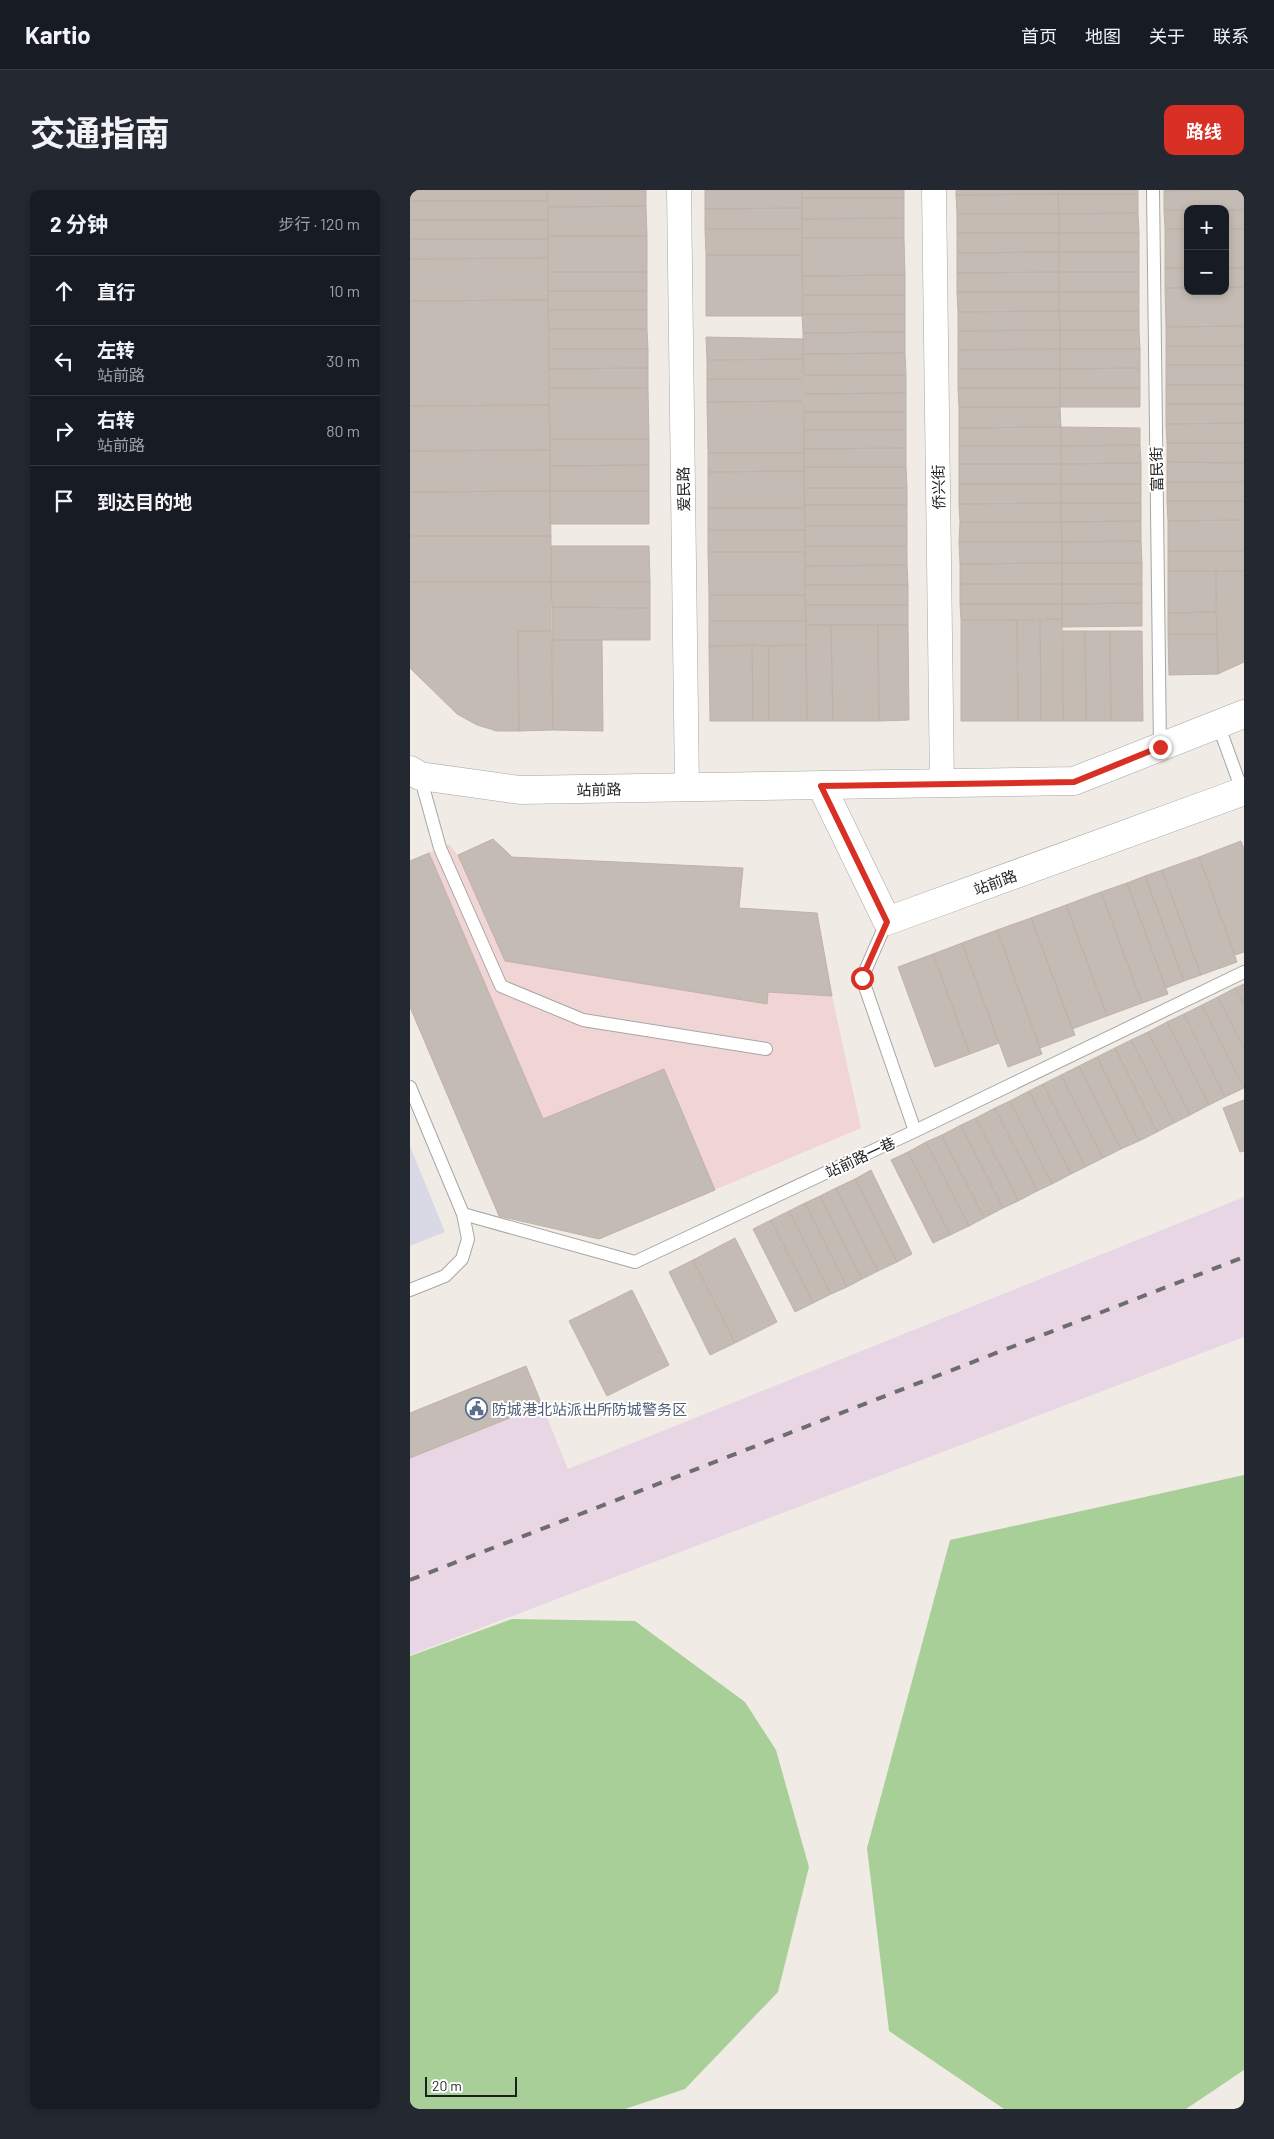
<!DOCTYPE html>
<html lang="zh">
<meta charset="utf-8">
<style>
body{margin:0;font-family:Barlow,"Noto Sans SC",sans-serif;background:#242831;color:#f1f3f6}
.controls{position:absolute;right:15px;top:15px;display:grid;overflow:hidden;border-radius:10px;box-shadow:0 2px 8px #0003}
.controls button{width:45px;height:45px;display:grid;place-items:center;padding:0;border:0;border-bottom:1px solid #363941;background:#171b24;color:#f1f3f6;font:25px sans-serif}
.scale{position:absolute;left:15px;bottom:12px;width:92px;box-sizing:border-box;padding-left:5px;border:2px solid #1f1f1f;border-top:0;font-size:14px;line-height:18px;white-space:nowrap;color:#1f1f1f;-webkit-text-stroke:4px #fff;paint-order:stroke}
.stop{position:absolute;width:15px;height:15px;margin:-11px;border:4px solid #d93025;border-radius:50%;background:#fff}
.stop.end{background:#d93025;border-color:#fff;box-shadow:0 1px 5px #0008}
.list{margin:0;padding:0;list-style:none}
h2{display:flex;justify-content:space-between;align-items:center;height:65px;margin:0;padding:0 20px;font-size:21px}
h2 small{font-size:16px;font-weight:400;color:#9ea1a6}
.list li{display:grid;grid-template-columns:32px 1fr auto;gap:15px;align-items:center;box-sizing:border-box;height:70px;padding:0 20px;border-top:1px solid #363941}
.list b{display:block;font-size:19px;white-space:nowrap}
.list p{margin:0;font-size:16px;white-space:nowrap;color:#9ea1a6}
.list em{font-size:16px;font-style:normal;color:#9ea1a6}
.icon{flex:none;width:28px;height:28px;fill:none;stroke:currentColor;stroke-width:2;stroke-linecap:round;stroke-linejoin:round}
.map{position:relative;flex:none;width:834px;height:1919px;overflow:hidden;border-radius:10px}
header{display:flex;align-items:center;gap:30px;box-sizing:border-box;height:70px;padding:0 25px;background:#171b24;border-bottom:1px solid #363941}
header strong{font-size:24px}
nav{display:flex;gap:28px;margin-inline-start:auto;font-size:18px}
.intro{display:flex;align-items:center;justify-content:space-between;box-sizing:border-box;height:120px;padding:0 30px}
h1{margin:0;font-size:35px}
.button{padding:12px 22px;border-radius:10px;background:#d93025;color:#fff;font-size:18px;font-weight:700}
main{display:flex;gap:30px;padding:0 30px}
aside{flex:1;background:#171b24;border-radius:10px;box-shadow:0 2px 8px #0003}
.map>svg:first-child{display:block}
.commercial{fill:#f0d5d4}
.industrial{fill:#e9d6e5}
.forest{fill:#a9cf99}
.plaza{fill:#d9d9e5}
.building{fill:#c4bbb4;stroke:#c1b2a7}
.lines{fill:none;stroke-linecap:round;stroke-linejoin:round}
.service-casing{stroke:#a6a6a6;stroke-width:14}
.minor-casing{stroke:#a6a6a6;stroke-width:25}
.tertiary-casing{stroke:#a6a6a6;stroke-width:29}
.service{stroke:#fff;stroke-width:12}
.minor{stroke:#fff;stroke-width:24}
.tertiary{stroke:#fff;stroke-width:28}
.rail{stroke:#6d6d6d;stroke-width:4;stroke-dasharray:10 10;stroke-linecap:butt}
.route{stroke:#d93025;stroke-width:6}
.labels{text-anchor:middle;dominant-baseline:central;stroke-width:4;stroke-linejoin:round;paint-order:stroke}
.street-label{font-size:15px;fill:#1f1f1f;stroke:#fff}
.service-label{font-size:15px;fill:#4e5e75;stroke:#fff;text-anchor:start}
</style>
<header>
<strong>Kartio</strong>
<nav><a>首页</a><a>地图</a><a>关于</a><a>联系</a></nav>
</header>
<div class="intro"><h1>交通指南</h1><a class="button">路线</a></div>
<main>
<aside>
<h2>2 分钟<small>步行 · 120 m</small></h2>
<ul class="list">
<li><svg class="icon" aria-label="ahead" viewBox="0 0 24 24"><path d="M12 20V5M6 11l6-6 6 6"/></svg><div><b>直行</b></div><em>10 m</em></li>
<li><svg class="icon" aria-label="left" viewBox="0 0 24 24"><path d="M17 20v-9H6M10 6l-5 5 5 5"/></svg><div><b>左转</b><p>站前路</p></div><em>30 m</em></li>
<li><svg class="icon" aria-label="right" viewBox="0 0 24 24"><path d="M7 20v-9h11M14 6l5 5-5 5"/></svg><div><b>右转</b><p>站前路</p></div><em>80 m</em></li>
<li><svg class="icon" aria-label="arrive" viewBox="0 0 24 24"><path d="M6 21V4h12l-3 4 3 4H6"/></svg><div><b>到达目的地</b></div></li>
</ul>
</aside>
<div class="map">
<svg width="834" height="1919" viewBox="0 0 834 1919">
<rect width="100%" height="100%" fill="#f0ece5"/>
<path class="commercial" d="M 83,649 L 102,667 L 333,678 L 329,718 L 407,723 L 422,806 L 451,938 L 189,1049 L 89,1026 L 0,817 L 0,671 L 39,654 L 48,665 Z"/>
<path class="industrial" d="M 834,1007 L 834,1147 L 0,1465 L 0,1223 L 116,1176 L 158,1279 Z"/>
<path class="forest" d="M 834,1285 L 834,1880 L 776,1919 L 594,1919 L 479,1841 L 457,1658 L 540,1350 Z
M 102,1429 L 225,1431 L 335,1512 L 366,1560 L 399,1677 L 368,1802 L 275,1899 L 215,1919 L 0,1919 L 0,1466 Z"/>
<path class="plaza" d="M 0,956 L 35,1042 L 0,1056 Z"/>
<path class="building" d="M 0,0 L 137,0 L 137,11 L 0,11 Z
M 137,0 L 236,0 L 236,16 L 138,17 Z
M 295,0 L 392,0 L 392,18 L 295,19 Z
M 392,0 L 494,0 L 494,8 L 392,8 Z
M 546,0 L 648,0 L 648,4 L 546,5 Z
M 648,0 L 728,0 L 728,4 L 648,4 Z
M 754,0 L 834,0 L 754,1 Z
M 834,0 L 834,20 L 754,20 L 754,1 Z
M 648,4 L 649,24 L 547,24 L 546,5 Z
M 648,4 L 728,4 L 728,23 L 649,24 Z
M 392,8 L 494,8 L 494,28 L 392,29 Z
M 0,11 L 137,11 L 138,30 L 0,30 Z
M 236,16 L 237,46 L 138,46 L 138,17 Z
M 392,18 L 392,39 L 295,39 L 295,19 Z
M 754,20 L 778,20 L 778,39 L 755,39 Z
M 815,20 L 834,20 L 834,39 L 815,39 Z
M 728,23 L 729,43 L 649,43 L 649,24 Z
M 547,24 L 649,24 L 649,43 L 547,43 Z
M 494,28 L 494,48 L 392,48 L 392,29 Z
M 0,30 L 138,30 L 138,49 L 0,49 Z
M 295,39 L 392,39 L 392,65 L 296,65 Z
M 755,39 L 778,39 L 778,78 L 755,78 Z
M 815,39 L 834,39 L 834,78 L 815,78 Z
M 547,43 L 649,43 L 649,62 L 547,63 Z
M 649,43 L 729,43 L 729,62 L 649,62 Z
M 138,46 L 237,46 L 237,82 L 138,82 Z
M 392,48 L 494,48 L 495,85 L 392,86 Z
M 0,49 L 138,49 L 138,68 L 0,69 Z
M 649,62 L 649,82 L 547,83 L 547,63 Z
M 649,62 L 729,62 L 729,82 L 649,82 Z
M 296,65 L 392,65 L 393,126 L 296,126 Z
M 138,68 L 138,110 L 0,111 L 0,69 Z
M 755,78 L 778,78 L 778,98 L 755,98 Z
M 815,78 L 834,78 L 834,97 L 815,97 Z
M 138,82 L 237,82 L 237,101 L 138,101 Z
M 649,82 L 649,102 L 547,102 L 547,83 Z
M 649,82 L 729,82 L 729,102 L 649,102 Z
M 495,85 L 495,105 L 393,105 L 392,86 Z
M 815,97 L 834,97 L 834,136 L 756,137 L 755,98 L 778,98 L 778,101 L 815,101 Z
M 138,101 L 237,101 L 237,120 L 138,120 Z
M 547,102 L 649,102 L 649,121 L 548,122 Z
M 649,102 L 729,102 L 729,121 L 649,121 Z
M 393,105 L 495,105 L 495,124 L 392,124 Z
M 138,110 L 139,215 L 0,216 L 0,111 Z
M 138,120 L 237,120 L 237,139 L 139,139 Z
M 649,121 L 650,140 L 548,141 L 548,122 Z
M 649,121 L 729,121 L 729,140 L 650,140 Z
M 392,124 L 495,124 L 495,142 L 393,143 Z
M 834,136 L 834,156 L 756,156 L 756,137 Z
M 139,139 L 237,139 L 238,159 L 139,159 Z
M 650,140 L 650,159 L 548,160 L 548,141 Z
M 650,140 L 729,140 L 730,159 L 650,159 Z
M 495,142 L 495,163 L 393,164 L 393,143 Z
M 296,147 L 393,149 L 393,169 L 297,170 Z
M 756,156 L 834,156 L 834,175 L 756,175 Z
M 139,159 L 238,159 L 238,178 L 139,179 Z
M 650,159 L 650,179 L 548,179 L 548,160 Z
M 650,159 L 730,159 L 730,178 L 650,179 Z
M 495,163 L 496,185 L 394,185 L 393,164 Z
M 393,169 L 393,189 L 297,189 L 297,170 Z
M 756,175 L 834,175 L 834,195 L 756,195 Z
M 238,178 L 238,198 L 139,198 L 139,179 Z
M 730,178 L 730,198 L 650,198 L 650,179 Z
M 548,179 L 650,179 L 650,198 L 548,198 Z
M 394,185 L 496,185 L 496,203 L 394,204 Z
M 297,189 L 393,189 L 393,211 L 297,212 Z
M 756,195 L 834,195 L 834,214 L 756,214 Z
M 139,198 L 238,198 L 239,249 L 140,249 Z
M 548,198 L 650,198 L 650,217 L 549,217 Z
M 650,198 L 730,198 L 730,217 L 650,217 Z
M 496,203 L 496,222 L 394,222 L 394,204 Z
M 393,211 L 394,263 L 298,263 L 297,212 Z
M 756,214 L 834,214 L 834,233 L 756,234 Z
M 139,215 L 140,260 L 0,261 L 0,216 Z
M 549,217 L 650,217 L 651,237 L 549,238 Z
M 394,222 L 496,222 L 496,240 L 394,240 Z
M 834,233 L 834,253 L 757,253 L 756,234 Z
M 651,237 L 651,256 L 549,256 L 549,238 Z
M 651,237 L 730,238 L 730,255 L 651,256 Z
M 394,240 L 496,240 L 496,258 L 394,259 Z
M 140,249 L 239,249 L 239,275 L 140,276 Z
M 757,253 L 834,253 L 834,273 L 757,272 Z
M 730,255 L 731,273 L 651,274 L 651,256 Z
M 549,256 L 651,256 L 651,274 L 549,274 Z
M 496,258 L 496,277 L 394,277 L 394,259 Z
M 140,260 L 140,301 L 0,302 L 0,261 Z
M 298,263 L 394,263 L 394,281 L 298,282 Z
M 757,272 L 834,273 L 834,292 L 757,292 Z
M 731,273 L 731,294 L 651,294 L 651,274 Z
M 549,274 L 651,274 L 651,294 L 549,294 Z
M 239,275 L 239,301 L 140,301 L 140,276 Z
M 394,277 L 496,277 L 497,298 L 394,298 Z
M 394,281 L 395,318 L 298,318 L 298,282 Z
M 757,292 L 834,292 L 834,311 L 757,311 Z
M 549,294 L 651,294 L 651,313 L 549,314 Z
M 651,294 L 731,294 L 731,313 L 651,313 Z
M 394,298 L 497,298 L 497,315 L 394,315 Z
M 140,301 L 239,301 L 239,334 L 140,334 Z
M 140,301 L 141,346 L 0,346 L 0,302 Z
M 757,311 L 834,311 L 834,330 L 758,331 Z
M 651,313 L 651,332 L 550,332 L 549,314 Z
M 651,313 L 731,313 L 731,331 L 651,332 Z
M 394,315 L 497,315 L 497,336 L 395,336 Z
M 298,318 L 395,318 L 395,340 L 298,340 Z
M 834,330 L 834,361 L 758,361 L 758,331 Z
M 731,331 L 731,351 L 652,352 L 651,332 Z
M 550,332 L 651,332 L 652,352 L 549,352 Z
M 395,336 L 497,336 L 497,356 L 395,356 Z
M 298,340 L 395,340 L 395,362 L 298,362 Z
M 0,346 L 141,346 L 141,392 L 0,392 Z
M 731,351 L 732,373 L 652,373 L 652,352 Z
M 549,352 L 652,352 L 652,373 L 550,374 Z
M 141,356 L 239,356 L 240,392 L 141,392 Z
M 395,356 L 497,356 L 497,375 L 395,376 Z
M 758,361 L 834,361 L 834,381 L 758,381 Z
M 298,362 L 395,362 L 395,405 L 299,405 Z
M 652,373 L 652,394 L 550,394 L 550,374 Z
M 652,373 L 732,373 L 732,394 L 652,394 Z
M 497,375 L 498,395 L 395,395 L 395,376 Z
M 758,381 L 806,381 L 806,422 L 758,423 Z
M 806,381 L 834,381 L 834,472 L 808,484 Z
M 0,392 L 141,392 L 141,441 L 108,441 L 109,541 L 87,541 L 67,535 L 47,524 L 0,478 Z
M 141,392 L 240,392 L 240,418 L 142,417 Z
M 550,394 L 652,394 L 652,414 L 550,414 Z
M 652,394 L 732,394 L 732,413 L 652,414 Z
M 395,395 L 498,395 L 498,415 L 395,415 Z
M 299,405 L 395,405 L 396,431 L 299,431 Z
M 732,413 L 732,436 L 652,437 L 652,414 Z
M 550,414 L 652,414 L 652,429 L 551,430 Z
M 395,415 L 498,415 L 498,435 L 396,435 Z
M 142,417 L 240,418 L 240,450 L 142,450 Z
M 806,422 L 807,444 L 758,444 L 758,423 Z
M 652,429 L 653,531 L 631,531 L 630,430 Z
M 551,430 L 607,430 L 608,531 L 551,531 Z
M 607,430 L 630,430 L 631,531 L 608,531 Z
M 299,431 L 396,431 L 396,455 L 299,456 Z
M 396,435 L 421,435 L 423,531 L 397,531 Z
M 421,435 L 468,435 L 469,531 L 423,531 Z
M 468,435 L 498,435 L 499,530 L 469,531 Z
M 108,441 L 141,441 L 143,540 L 109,541 Z
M 653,441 L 675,441 L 676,531 L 653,531 Z
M 675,441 L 700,441 L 701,531 L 676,531 Z
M 700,441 L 732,441 L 733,531 L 701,531 Z
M 758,444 L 807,444 L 808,484 L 759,485 Z
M 142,450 L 192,450 L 193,541 L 143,540 Z
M 342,455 L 343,531 L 300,531 L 299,456 Z
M 342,455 L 359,456 L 359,531 L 343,531 Z
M 396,455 L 397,531 L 359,531 L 359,456 Z
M 83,649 L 102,667 L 333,678 L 329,718 L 407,723 L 422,806 L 358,802 L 357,814 L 95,771 L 48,665 Z
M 831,651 L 834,659 L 834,762 L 825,765 L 789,667 Z
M 19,663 L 133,929 L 254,879 L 305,1000 L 189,1049 L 89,1026 L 0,817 L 0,671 Z
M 789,667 L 827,772 L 791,785 L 752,680 Z
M 752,680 L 791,785 L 774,791 L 735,686 Z
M 735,686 L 774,791 L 756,798 L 717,693 Z
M 717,693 L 758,804 L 732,813 L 691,702 Z
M 691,702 L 732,813 L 697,826 L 656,715 Z
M 656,715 L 697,826 L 662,839 L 621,728 Z
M 621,728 L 665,845 L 630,858 L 587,740 Z
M 587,740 L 632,864 L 598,877 L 552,753 Z
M 552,753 L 589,853 L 560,864 L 523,764 Z
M 523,764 L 560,864 L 525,877 L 488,777 Z
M 834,794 L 834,815 L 825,798 Z
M 825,798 L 834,815 L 834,858 L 808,807 Z
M 808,807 L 834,858 L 834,898 L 792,815 Z
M 792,815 L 834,898 L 815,907 L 774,824 Z
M 774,824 L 815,907 L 799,915 L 757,832 Z
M 757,832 L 799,915 L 780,925 L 738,842 Z
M 738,842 L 780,925 L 764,933 L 721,850 Z
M 721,850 L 764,933 L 747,942 L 705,858 Z
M 705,858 L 747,942 L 729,951 L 687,867 Z
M 687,867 L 729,951 L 711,959 L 669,876 Z
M 669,876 L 711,959 L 693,968 L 651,885 Z
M 651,885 L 693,968 L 675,977 L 633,894 Z
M 633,894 L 675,977 L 661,984 L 619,901 Z
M 619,901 L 661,984 L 642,994 L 600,911 Z
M 834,910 L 834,961 L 830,962 L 813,918 Z
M 600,911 L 642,994 L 627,1001 L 585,918 Z
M 585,918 L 627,1001 L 608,1011 L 566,928 Z
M 566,928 L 608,1011 L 593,1018 L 551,935 Z
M 551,935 L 593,1018 L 574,1028 L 532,945 Z
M 532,945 L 574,1028 L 559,1036 L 516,952 Z
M 516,952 L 559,1036 L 540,1045 L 498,962 Z
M 498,962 L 540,1045 L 523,1053 L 481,970 Z
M 461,980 L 502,1064 L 487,1072 L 445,989 Z
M 445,989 L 487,1072 L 468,1081 L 426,998 Z
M 426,998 L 468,1081 L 452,1089 L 410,1006 Z
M 410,1006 L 452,1089 L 437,1097 L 395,1013 Z
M 395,1013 L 437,1097 L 421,1104 L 379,1021 Z
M 379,1021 L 421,1104 L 403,1113 L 361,1030 Z
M 361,1030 L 403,1113 L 385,1122 L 343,1039 Z
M 325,1048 L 367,1132 L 325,1153 L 283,1070 Z
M 283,1070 L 325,1153 L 300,1165 L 259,1082 Z
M 222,1100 L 259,1175 L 197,1206 L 159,1131 Z
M 116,1176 L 132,1215 L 0,1268 L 0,1223 Z"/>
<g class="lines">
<defs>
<path id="service" d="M 743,0 L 750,557
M 808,534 L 833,603
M 10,586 L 30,658 L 91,796 L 173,830 L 356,859
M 477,731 L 452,788 L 505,941
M 0,897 L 53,1024 L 58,1049 L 52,1069 L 35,1086 L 0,1100
M 53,1024 L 225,1072 L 505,941 L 834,782"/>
<path id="minor" d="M 269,0 L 277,598
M 524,0 L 532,594"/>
<path id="tertiary" d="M 0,580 L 10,586 L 110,600 L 664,591 L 834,524
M 411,595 L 477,731 L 834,601"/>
</defs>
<use href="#service" class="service-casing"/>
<use href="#minor" class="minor-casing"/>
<use href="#tertiary" class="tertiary-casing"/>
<use href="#service" class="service"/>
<use href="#minor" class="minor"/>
<use href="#tertiary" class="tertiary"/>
<path class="rail" d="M 0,1390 L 834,1067"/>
</g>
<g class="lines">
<path class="route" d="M 452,788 L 477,732 L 411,596 L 664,592 L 750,557"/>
</g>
<defs>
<symbol id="civic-ring" viewBox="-11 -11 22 22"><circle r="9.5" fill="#fff" stroke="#5c6f8a" stroke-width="1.5"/><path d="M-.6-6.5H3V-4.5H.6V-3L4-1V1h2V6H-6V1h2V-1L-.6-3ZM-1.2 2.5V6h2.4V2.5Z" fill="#5c6f8a"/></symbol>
</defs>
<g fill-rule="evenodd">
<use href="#civic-ring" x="54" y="1206" width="25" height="25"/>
</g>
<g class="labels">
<g class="street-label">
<text transform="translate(746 279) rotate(-91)">富民街</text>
<text transform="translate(528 297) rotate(-91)">侨兴街</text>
<text transform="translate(273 299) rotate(-91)">爱民路</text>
<text transform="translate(189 599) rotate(-1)">站前路</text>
<text transform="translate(585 692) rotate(-20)">站前路</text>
<text transform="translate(450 967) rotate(-25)">站前路一巷</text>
</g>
<g class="service-label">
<text x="82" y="1219">防城港北站派出所防城警务区</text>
</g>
</g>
</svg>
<div class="controls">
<button>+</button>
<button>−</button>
</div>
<div class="scale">20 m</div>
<div class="stop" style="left:452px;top:788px"></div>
<div class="stop end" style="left:750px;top:557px"></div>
</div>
</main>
